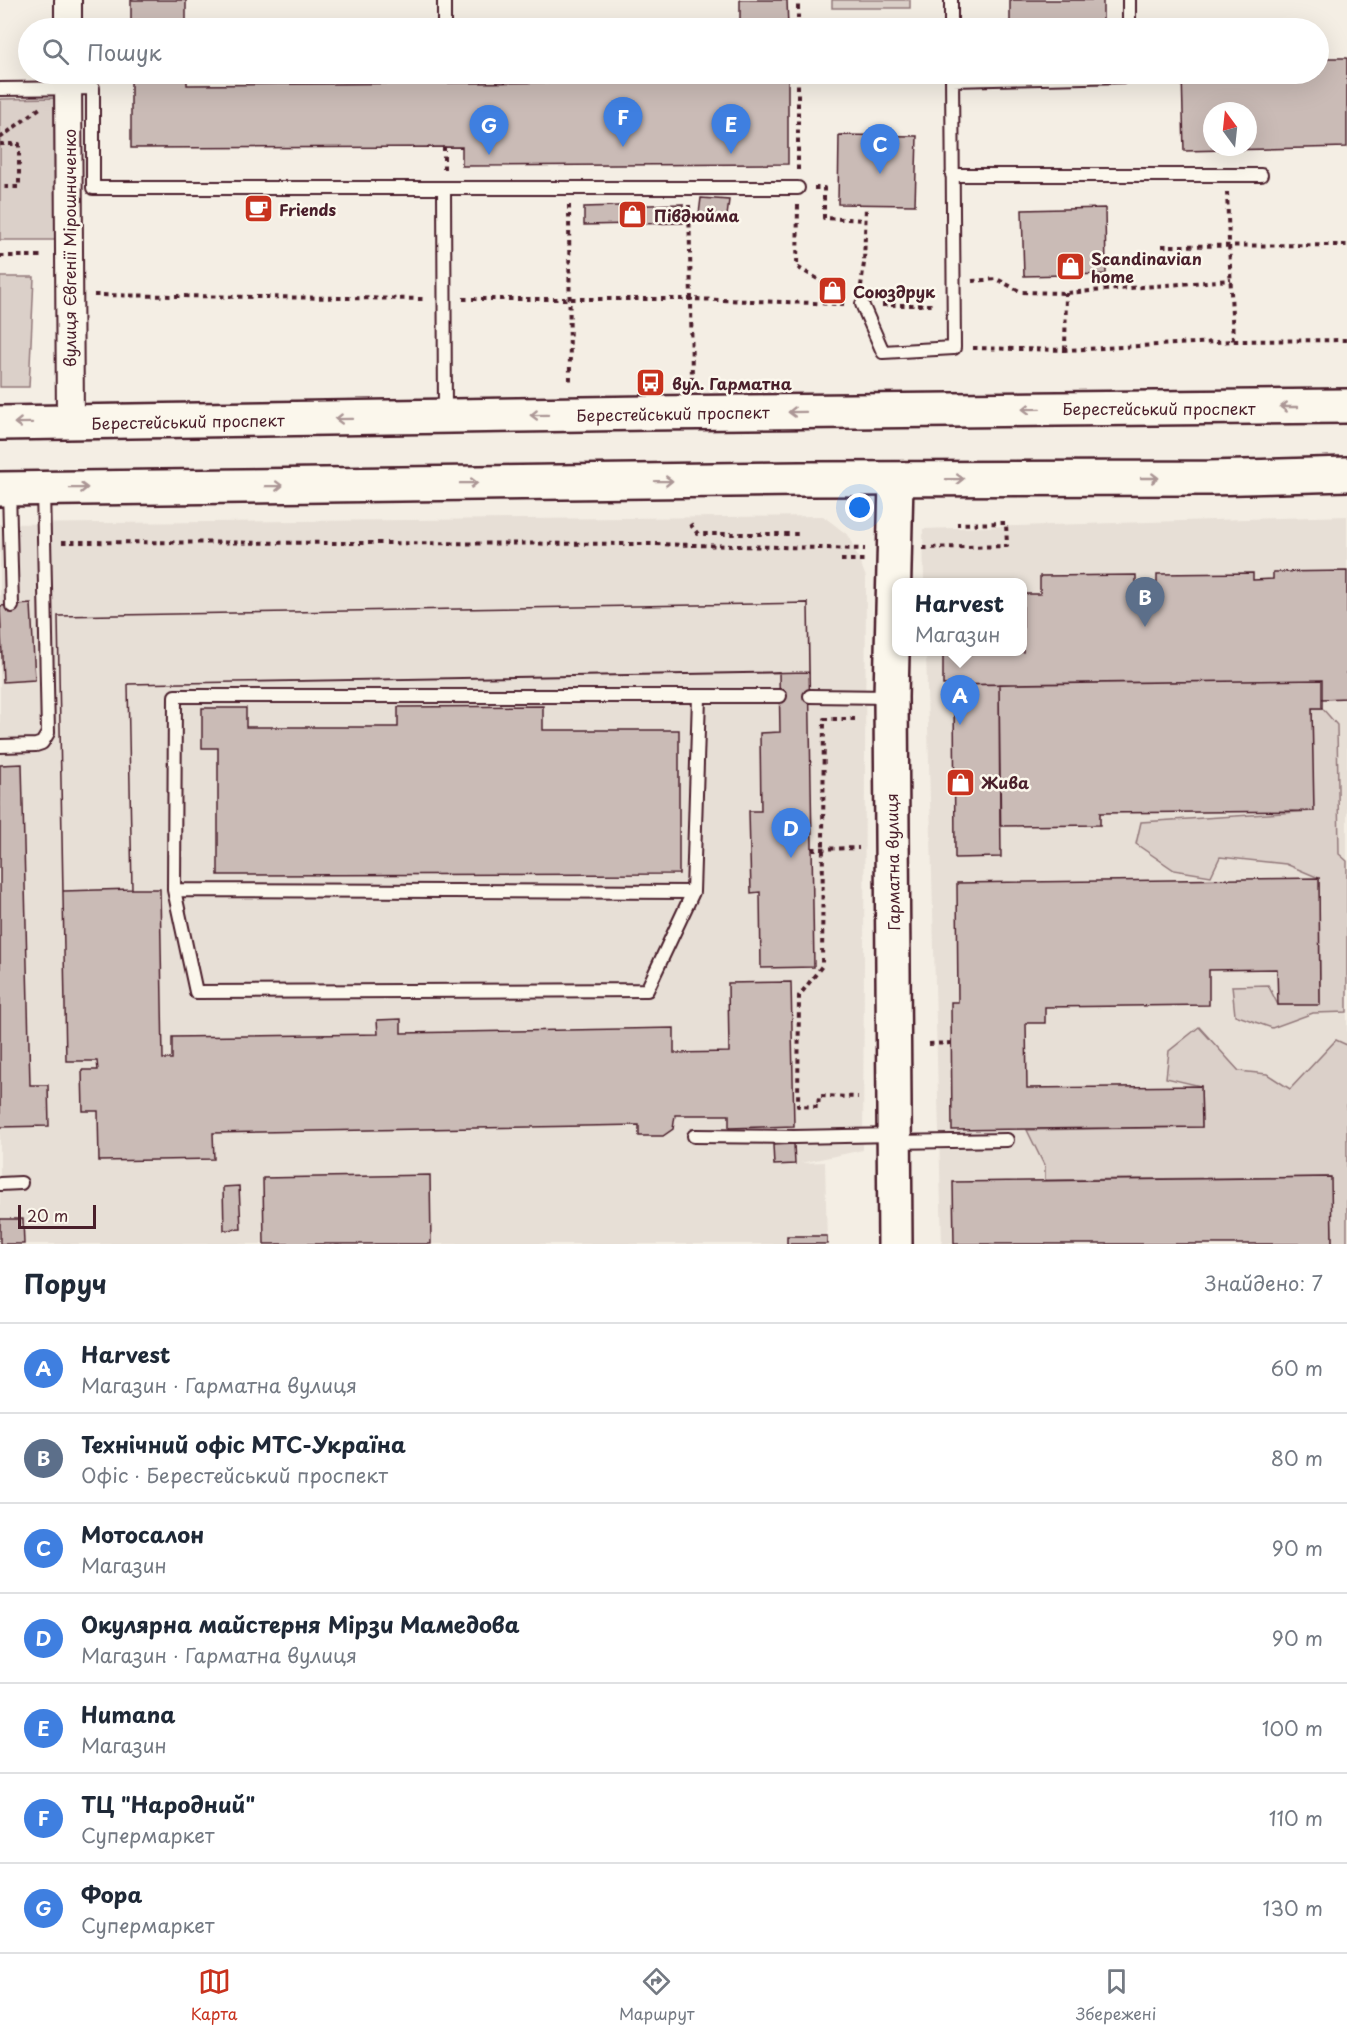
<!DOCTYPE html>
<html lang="uk">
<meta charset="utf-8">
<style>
body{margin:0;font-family:"Playpen Sans",sans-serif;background:#f6f6f7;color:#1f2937}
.compass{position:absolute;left:1203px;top:102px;width:54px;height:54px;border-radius:50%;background:#fff;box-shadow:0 6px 24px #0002;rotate:345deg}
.scale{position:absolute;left:18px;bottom:15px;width:78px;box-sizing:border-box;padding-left:6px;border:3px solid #4a1f2b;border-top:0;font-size:16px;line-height:21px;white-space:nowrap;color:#4a1f2b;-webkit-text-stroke:4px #fbf7ec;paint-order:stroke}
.you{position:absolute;left:860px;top:508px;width:21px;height:21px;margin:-15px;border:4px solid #fff;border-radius:50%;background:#1a73e8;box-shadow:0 0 0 9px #1a73e833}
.badge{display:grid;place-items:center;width:39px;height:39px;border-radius:50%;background:#c8321e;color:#fff;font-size:20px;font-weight:700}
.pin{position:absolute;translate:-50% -50px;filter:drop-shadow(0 2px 3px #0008)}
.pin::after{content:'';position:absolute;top:32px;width:21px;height:18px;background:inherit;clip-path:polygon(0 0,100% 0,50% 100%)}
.popup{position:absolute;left:892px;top:578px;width:135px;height:78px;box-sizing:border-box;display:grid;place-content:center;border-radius:12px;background:#fff;filter:drop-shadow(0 2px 4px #0005);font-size:20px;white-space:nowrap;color:#747a83}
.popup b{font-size:22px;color:#1f2937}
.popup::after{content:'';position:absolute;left:50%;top:100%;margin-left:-12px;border:12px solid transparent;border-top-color:#fff}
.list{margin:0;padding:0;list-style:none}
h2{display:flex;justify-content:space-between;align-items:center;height:78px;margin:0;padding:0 24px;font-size:26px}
h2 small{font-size:20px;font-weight:400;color:#747a83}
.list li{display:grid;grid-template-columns:39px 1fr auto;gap:18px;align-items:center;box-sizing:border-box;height:90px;padding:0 24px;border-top:2px solid #e0e1e3}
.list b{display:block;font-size:22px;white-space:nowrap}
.list p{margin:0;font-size:20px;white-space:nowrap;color:#747a83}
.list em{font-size:20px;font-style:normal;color:#747a83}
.icon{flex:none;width:33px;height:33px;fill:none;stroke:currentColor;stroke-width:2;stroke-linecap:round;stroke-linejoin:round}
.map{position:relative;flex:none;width:1347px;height:1244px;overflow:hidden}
.search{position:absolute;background:#fff;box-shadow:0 6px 24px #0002;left:18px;right:18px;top:18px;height:66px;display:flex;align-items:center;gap:15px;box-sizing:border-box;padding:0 21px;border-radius:33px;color:#747a83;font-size:22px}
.sheet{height:708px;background:#fff}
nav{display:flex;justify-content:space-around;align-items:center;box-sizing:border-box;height:84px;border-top:2px solid #e0e1e3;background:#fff;font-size:16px;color:#747a83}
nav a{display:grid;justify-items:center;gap:3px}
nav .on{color:#c8321e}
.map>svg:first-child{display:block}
.built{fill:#e7dfd6}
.green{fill:#dbd0c9;stroke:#92787a;stroke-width:1.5}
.building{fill:#cabbb6;stroke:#4a1f2b;stroke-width:1.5;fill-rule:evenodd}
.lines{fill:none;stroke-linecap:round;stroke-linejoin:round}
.lane-casing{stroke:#4a1f2b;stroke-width:16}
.street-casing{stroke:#4a1f2b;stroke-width:30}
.secondary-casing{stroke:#4a1f2b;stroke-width:38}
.primary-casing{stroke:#4a1f2b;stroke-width:38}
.path{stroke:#4a1f2b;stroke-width:4;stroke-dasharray:4.5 4.5;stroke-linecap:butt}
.lane{stroke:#fbf7ec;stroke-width:12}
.street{stroke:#fbf7ec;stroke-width:26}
.secondary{stroke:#fbf7ec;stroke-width:33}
.primary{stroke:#fbf7ec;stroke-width:33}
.oneway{stroke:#ab9695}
.labels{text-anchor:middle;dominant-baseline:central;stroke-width:5;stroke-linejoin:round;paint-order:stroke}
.poi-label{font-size:16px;font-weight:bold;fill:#4a1f2b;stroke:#fbf7ec;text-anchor:start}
.street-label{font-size:16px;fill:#4a1f2b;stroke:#fbf7ec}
</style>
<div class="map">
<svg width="1347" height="1244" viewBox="0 0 1347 1244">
<rect width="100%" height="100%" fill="#f4eee4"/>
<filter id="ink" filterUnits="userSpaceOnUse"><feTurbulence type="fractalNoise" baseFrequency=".0167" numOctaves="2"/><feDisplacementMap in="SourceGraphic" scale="12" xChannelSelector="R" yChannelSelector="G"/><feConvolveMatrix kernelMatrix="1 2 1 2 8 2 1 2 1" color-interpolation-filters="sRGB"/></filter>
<g filter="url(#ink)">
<path class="built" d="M 823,516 L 849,536 L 866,577 L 863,1150 L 801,1163 L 825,1162 L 827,1244 L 0,1244 L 0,524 Z
M 1347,516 L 1347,1244 L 942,1244 L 926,652 L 1023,652 L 1023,582 L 924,582 L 923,529 Z"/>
<path class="green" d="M 832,0 L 910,0 L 910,8 L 832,8 Z
M 54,98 L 55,240 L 0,240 L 0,99 Z
M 0,277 L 34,277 L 29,387 L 0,387 Z
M 1312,708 L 1322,708 L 1337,725 L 1339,854 L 1347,861 L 1347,1012 L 1313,1013 L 1272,1028 L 1235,1015 L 1232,986 L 1268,985 L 1278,1005 L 1320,1004 L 1319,878 L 1286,864 L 1220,857 L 1211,876 L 1174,870 L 1136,844 L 1141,822 L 1313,811 Z
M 1199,1027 L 1239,1071 L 1267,1074 L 1290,1089 L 1336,1040 L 1347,1045 L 1347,1244 L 1332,1244 L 1330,1177 L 1045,1180 L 1045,1167 L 1027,1130 L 1202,1127 L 1201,1086 L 1166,1078 L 1169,1051 Z"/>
<path class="building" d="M 131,0 L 186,0 L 186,28 L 131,28 Z
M 740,0 L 787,0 L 788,28 L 740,28 Z
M 1010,0 L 1103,0 L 1103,28 L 1010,28 Z
M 1318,58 L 1347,58 L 1347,147 L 1184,151 L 1182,74 L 1318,74 ZM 1212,111 L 1248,111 L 1248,147 L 1212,147 Z
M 131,74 L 187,74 L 187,85 L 740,81 L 740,74 L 788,74 L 788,164 L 462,166 L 462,147 L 131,148 Z
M 839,135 L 917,136 L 915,205 L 838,204 Z
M 701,198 L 729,200 L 727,216 L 699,214 Z
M 683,204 L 683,223 L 584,225 L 584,207 Z
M 1105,208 L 1106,274 L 1024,276 L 1022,210 Z
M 1347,571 L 1347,698 L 1322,699 L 1322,680 L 943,685 L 943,652 L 1023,652 L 1023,594 L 1040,594 L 1040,576 L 1136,575 L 1136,583 L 1157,583 L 1157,574 L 1253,573 L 1253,580 L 1273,579 L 1273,572 Z
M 808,603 L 809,672 L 128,684 L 132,889 L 63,891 L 58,616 Z
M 808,603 L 814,967 L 761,968 L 760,892 L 751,893 L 749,811 L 761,811 L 760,733 L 780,732 L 779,672 L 128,684 L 132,889 L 160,889 L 163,1059 L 172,1059 L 172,1037 L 378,1034 L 377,1020 L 401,1019 L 401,1033 L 674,1028 L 674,1053 L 729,1052 L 728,983 L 791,982 L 794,1126 L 729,1128 L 729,1115 L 675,1115 L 673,1129 L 663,1136 L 639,1136 L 639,1125 L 213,1133 L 214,1159 L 99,1161 L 98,1111 L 83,1111 L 82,1070 L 98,1070 L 97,1061 L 66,1061 L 58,616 Z
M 31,604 L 35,680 L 3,682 L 0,606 Z
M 1322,680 L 1322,708 L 1312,708 L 1314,811 L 1100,813 L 1100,825 L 1000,826 L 999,684 Z
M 999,684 L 1001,857 L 955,858 L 954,685 Z
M 543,706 L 543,730 L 679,730 L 679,874 L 218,875 L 218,748 L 202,748 L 202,708 L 246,708 L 246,727 L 398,727 L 398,707 Z
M 22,764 L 30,1085 L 48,1085 L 49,1126 L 0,1127 L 0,765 Z
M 1319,878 L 1320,1005 L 1278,1005 L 1277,969 L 1209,970 L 1209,1005 L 1045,1007 L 1045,1023 L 1026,1023 L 1027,1088 L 1201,1086 L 1202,1127 L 952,1130 L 951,1002 L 958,1002 L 957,883 Z
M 794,1144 L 795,1164 L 774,1165 L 773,1145 Z
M 430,1175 L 431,1244 L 264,1244 L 263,1178 Z
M 1331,1177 L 1332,1244 L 954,1244 L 953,1182 Z
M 239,1186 L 241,1229 L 224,1230 L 223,1187 Z
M 0,1219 L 23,1219 L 24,1244 L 0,1244 Z
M 787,1236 L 827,1236 L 827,1244 L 787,1244 Z"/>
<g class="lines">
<defs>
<path id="lane" d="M 444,0 L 444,28
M 951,0 L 951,28
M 1129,28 L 1129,0
M 952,80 L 1128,76 L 1128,74
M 0,89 L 93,88 L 93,188 L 798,188
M 952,175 L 1261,175
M 444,188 L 445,416
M 862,304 L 883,352 L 954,348 L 952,74
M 9,490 L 12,606
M 810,696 L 890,697
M 699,697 L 693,892 L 647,990 L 196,992 L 174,890 L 175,696 L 780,696
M 0,746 L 36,745 L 42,743 L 48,733 L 43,489
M 174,890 L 693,892
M 694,1136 L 794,1137 L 894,1135
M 895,1142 L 1007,1140
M 0,1184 L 21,1183"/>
<path id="street" d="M 68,0 L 68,28
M 68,74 L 70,423"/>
<path id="secondary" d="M 895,1244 L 891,697 L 896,480"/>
<path id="primary" d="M 0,423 L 648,413 L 1347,406
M 0,489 L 801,479 L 1210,478 L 1347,474"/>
</defs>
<use href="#lane" class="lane-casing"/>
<use href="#street" class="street-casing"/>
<use href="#secondary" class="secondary-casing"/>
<use href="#primary" class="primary-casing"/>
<path class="path" d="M 798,28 L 798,0
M 445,74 L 445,83
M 0,138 L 40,108
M 0,144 L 19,144 L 19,187 L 0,187
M 444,169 L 444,146
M 798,170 L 798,74
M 814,188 L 824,188 L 824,218 L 865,220
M 1227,192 L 1233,341
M 569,205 L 570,384
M 689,205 L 691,299 L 844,304
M 798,205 L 797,267 L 846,295
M 1162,246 L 1347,245
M 0,256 L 44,256
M 972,281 L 997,279 L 1021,292 L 1066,293 L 1231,280
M 861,286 L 864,263 L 866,206
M 94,295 L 426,299
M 463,299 L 691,299 L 692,383
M 882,305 L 934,305
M 973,348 L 1065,350 L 1233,341 L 1347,340
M 1065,350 L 1066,293
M 690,524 L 698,534 L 799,534
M 62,542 L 651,544 L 865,549
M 923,548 L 1007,546 L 1006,523 L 957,524
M 841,560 L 867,560
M 855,719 L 824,719 L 822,966 L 799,996 L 798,1106 L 818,1107 L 819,1096 L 858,1097
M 812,849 L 859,848
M 929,1044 L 951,1043"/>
<use href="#lane" class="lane"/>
<use href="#street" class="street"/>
<use href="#secondary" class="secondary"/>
<use href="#primary" class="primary"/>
</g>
<defs><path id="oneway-shaft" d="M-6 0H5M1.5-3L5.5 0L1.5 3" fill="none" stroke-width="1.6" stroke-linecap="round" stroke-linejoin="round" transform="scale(1.5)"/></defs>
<g class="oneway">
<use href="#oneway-shaft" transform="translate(1289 407) rotate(180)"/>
<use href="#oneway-shaft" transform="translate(1031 409) rotate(179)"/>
<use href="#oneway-shaft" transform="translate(797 412) rotate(179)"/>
<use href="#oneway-shaft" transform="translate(539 415) rotate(179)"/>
<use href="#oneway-shaft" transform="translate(344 419) rotate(179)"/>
<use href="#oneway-shaft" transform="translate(23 423) rotate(179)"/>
<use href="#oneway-shaft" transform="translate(1150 478)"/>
<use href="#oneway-shaft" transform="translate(955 479) rotate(-1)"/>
<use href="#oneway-shaft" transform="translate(664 481) rotate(-1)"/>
<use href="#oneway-shaft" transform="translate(469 483) rotate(-1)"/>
<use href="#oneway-shaft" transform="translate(274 486) rotate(-1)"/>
<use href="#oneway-shaft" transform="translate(79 488) rotate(-1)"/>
</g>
</g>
<defs>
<symbol id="cafe-square" viewBox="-11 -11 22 22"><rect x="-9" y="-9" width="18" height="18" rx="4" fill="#c8321e" stroke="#fbf7ec"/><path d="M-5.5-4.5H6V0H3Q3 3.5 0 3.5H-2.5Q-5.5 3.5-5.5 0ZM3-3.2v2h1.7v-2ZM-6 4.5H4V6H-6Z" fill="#fff"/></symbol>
<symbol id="shop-square" viewBox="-11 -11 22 22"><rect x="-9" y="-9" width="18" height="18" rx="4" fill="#c8321e" stroke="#fbf7ec"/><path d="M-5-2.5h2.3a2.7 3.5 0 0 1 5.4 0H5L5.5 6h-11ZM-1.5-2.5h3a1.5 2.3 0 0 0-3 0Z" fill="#fff"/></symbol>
<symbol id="bus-square" viewBox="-11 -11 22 22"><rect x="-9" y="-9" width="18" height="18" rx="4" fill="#c8321e" stroke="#fbf7ec"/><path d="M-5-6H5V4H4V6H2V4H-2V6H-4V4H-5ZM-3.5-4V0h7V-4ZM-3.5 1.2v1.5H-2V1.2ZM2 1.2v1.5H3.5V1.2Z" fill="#fff"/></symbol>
</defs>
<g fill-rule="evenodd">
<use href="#cafe-square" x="242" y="192" width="33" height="33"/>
<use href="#shop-square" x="616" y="198" width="33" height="33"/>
<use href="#shop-square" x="1054" y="250" width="33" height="33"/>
<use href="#shop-square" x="816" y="274" width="33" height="33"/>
<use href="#bus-square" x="634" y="366" width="33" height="33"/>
<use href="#shop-square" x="944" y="766" width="33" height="33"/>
</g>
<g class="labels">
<g class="poi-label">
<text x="279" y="209">Friends</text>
<text x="654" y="215">Півдюйма</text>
<text x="1091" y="258">Scandinavian<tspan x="1091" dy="18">home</tspan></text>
<text x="853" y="291">Союздрук</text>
<text x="672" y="383">вул. Гарматна</text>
<text x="981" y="782">Жива</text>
</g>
<g class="street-label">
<text transform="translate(69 248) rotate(-90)">вулиця Євгенії Мірошниченко</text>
<text x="1159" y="408">Берестейський проспект</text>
<text transform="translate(673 413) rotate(-1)">Берестейський проспект</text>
<text transform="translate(188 421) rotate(-1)">Берестейський проспект</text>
<text transform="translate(892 862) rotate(-91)">Гарматна вулиця</text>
</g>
</g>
</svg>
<svg class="compass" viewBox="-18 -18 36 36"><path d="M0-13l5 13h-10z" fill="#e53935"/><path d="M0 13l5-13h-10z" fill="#747a83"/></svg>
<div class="scale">20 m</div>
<div class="you"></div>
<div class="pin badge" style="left:960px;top:725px;background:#3f7fe0">A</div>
<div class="popup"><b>Harvest</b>Магазин</div>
<div class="pin badge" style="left:1145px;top:627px;background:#5c6f8a">B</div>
<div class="pin badge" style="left:880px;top:174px;background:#3f7fe0">C</div>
<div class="pin badge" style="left:791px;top:858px;background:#3f7fe0">D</div>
<div class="pin badge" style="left:731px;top:154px;background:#3f7fe0">E</div>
<div class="pin badge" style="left:623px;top:147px;background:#3f7fe0">F</div>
<div class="pin badge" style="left:489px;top:155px;background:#3f7fe0">G</div>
<div class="search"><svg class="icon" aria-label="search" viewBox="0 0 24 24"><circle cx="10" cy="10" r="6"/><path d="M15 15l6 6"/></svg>Пошук</div>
</div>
<section class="sheet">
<h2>Поруч<small>Знайдено: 7</small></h2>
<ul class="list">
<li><span class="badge" style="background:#3f7fe0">A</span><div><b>Harvest</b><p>Магазин · Гарматна вулиця</p></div><em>60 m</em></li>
<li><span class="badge" style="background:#5c6f8a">B</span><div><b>Технічний офіс МТС-Україна</b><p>Офіс · Берестейський проспект</p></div><em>80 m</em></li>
<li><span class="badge" style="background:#3f7fe0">C</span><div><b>Мотосалон</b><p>Магазин</p></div><em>90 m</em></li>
<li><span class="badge" style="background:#3f7fe0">D</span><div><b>Окулярна майстерня Мірзи Мамедова</b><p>Магазин · Гарматна вулиця</p></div><em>90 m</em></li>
<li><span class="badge" style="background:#3f7fe0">E</span><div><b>Humana</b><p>Магазин</p></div><em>100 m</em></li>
<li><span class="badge" style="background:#3f7fe0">F</span><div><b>ТЦ &quot;Народний&quot;</b><p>Супермаркет</p></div><em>110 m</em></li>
<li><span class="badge" style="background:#3f7fe0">G</span><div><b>Фора</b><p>Супермаркет</p></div><em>130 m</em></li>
</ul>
</section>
<nav>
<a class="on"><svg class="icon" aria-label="map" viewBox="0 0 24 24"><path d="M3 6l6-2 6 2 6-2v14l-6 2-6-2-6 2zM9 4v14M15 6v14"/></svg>Карта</a>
<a><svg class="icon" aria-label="directions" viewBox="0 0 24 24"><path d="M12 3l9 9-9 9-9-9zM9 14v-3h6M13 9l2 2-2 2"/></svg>Маршрут</a>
<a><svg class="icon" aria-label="saved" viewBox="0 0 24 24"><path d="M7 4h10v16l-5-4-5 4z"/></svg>Збережені</a>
</nav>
